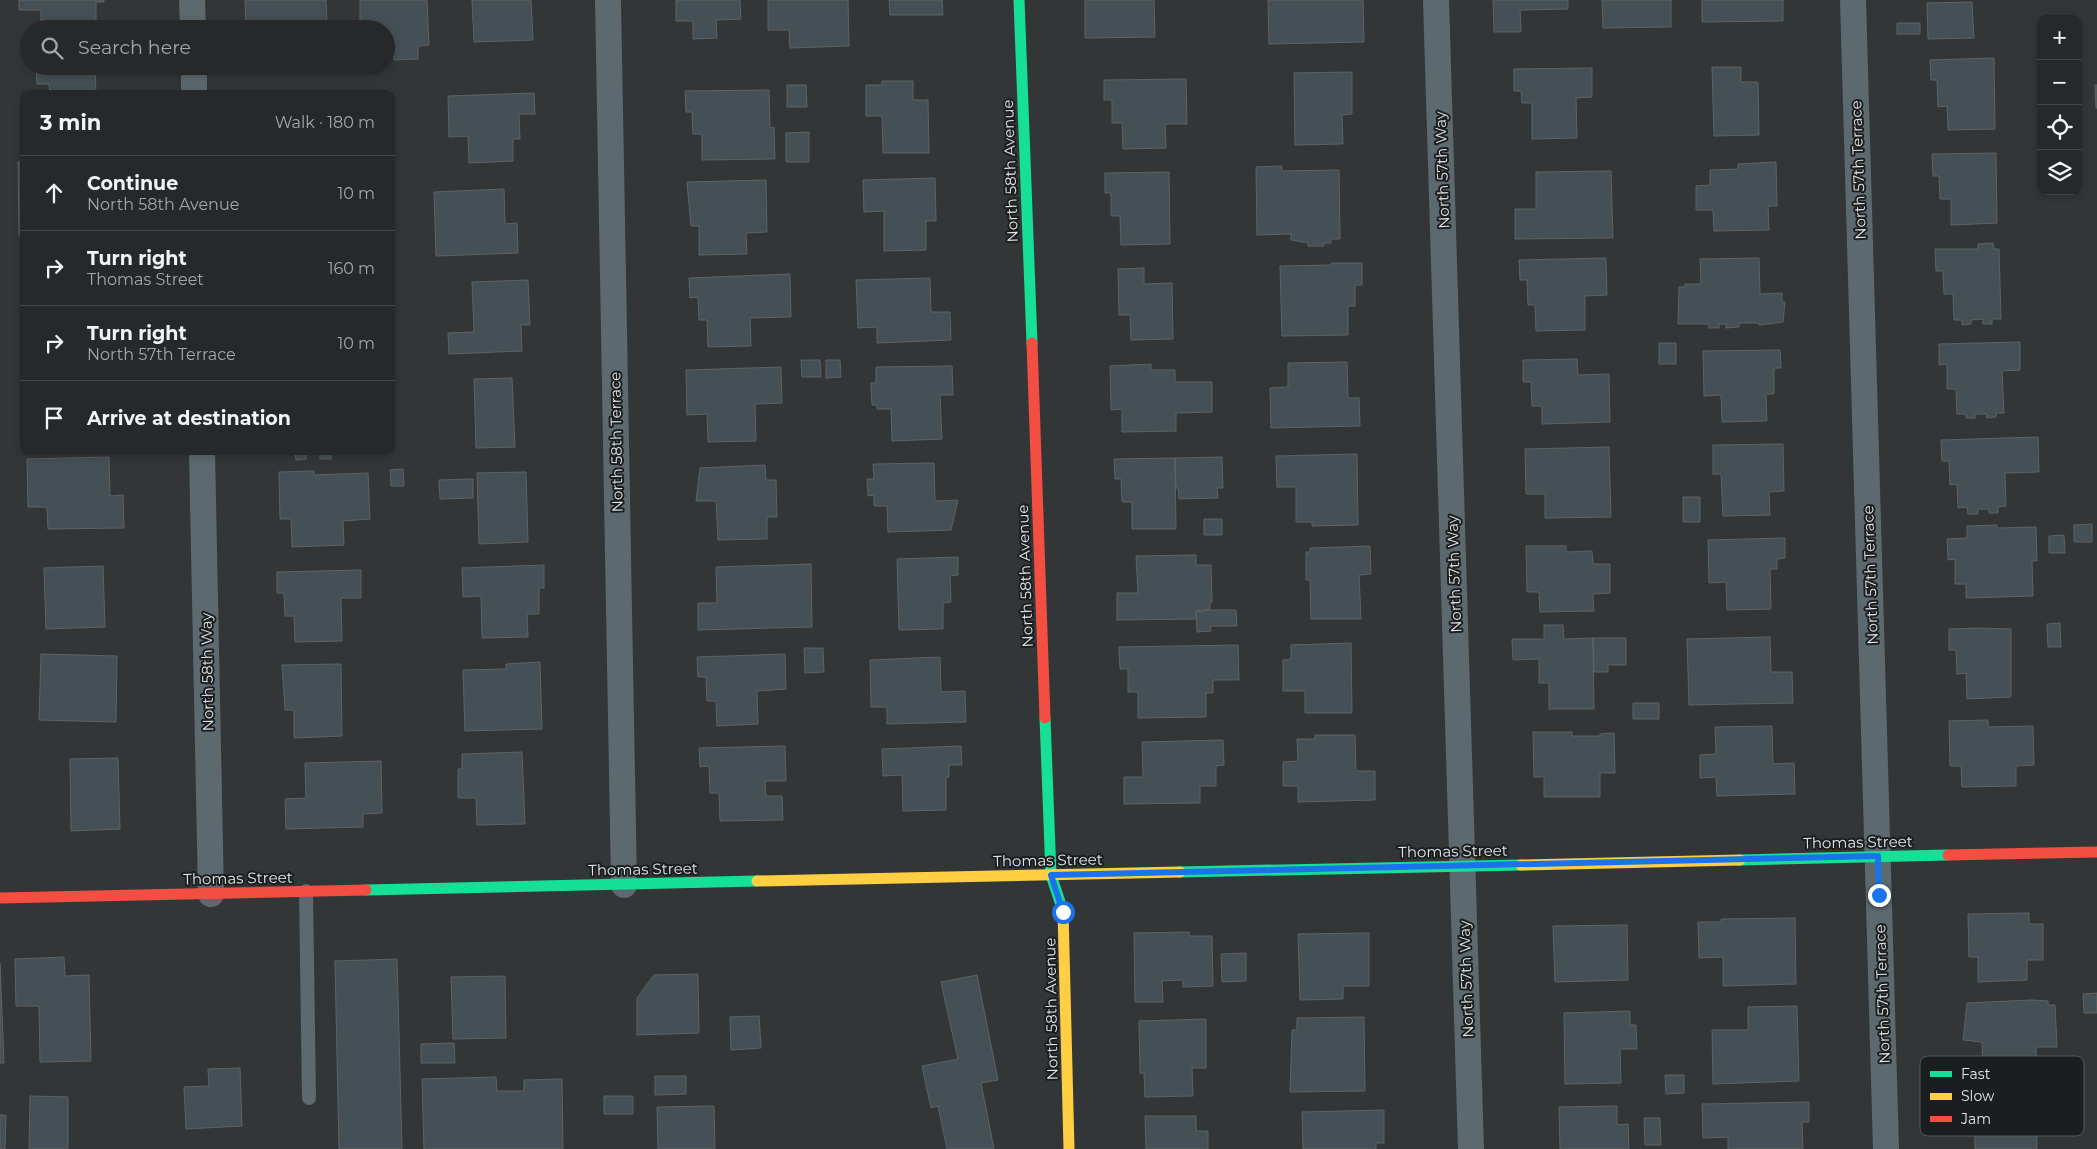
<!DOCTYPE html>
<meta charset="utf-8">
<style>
body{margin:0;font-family:Montserrat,sans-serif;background:#2e3031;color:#f1f3f6}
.controls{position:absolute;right:15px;top:15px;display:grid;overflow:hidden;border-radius:10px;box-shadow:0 2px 8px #0003}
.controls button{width:45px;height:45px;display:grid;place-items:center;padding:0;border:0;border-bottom:1px solid #424446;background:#262829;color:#f1f3f6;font:25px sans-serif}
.stop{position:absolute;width:15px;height:15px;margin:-11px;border:4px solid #1a73e8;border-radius:50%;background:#fff}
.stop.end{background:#1a73e8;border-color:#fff;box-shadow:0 1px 5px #0008}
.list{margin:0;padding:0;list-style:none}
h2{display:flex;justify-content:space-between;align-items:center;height:65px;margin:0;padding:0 20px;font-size:21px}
h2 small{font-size:16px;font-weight:400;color:#a4a6a8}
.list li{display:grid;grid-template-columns:32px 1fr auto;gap:15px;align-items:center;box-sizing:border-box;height:75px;padding:0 20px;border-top:1px solid #424446}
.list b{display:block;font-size:19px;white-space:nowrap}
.list p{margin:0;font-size:16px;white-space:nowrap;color:#a4a6a8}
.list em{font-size:16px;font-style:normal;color:#a4a6a8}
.icon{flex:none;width:28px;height:28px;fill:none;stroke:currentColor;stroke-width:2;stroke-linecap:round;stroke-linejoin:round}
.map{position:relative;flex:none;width:2097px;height:1149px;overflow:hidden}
.search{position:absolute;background:#262829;box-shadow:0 2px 8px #0003;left:20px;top:20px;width:375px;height:55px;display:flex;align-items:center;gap:12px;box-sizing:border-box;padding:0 18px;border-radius:28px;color:#a4a6a8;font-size:19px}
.panel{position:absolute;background:#262829;box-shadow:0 2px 8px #0003;left:20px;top:90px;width:375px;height:365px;border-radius:10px}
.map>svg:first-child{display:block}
.building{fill:#445055;stroke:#606263}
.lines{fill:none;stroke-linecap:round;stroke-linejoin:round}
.lane{stroke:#5c696e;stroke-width:14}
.street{stroke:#5c696e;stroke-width:26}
.fast{stroke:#16e098;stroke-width:11}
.slow{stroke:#ffcf43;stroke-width:11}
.jam{stroke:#f24e42;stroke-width:11}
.route{stroke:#1a73e8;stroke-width:6}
.labels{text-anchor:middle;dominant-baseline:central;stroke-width:4;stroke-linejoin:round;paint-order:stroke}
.street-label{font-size:15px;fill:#e2e5e7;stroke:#1b1e1f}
.key{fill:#1b1e1f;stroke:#575a5b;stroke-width:1}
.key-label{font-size:14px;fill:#e2e5e7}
</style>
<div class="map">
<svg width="2097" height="1149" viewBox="0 0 2097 1149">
<rect width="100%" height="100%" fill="#333637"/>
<path class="building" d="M 19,0 L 104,0 L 104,2 L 96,2 L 96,26 L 41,26 L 41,10 L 19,10 Z
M 245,0 L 326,0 L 327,23 L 291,24 L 291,29 L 246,29 Z
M 360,0 L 427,0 L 429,45 L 418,46 L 418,59 L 394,60 L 393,47 L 386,47 L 386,29 L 360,29 Z
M 472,0 L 531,0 L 533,40 L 474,42 Z
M 676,0 L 740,0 L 741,19 L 716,20 L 717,38 L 693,39 L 693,21 L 676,21 Z
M 768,0 L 848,0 L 849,46 L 790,48 L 789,30 L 768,30 Z
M 889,0 L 942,0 L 943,15 L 890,15 Z
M 1085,0 L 1154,0 L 1155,37 L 1085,38 Z
M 1268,0 L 1363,0 L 1364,42 L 1269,44 Z
M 1493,0 L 1568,0 L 1568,9 L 1520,10 L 1521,32 L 1494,32 Z
M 1602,0 L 1671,0 L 1671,27 L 1603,28 Z
M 1702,0 L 1783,0 L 1783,21 L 1702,22 Z
M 1972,2 L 1974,38 L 1928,39 L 1927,3 Z
M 1897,23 L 1920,23 L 1920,34 L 1897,34 Z
M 1994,58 L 1995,129 L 1948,130 L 1947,106 L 1938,107 L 1937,80 L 1931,80 L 1930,60 Z
M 95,66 L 96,94 L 50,94 L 49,84 L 37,84 L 36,67 Z
M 1712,67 L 1741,67 L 1741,82 L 1758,82 L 1759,135 L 1714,136 Z
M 1592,68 L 1592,97 L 1576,98 L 1577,138 L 1532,139 L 1532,103 L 1522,103 L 1521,91 L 1514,91 L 1514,69 Z
M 1352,72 L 1352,114 L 1342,115 L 1343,144 L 1295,145 L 1294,73 Z
M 1186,79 L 1187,124 L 1165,124 L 1166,148 L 1123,149 L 1122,123 L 1112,123 L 1112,100 L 1104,100 L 1104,80 Z
M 882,81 L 913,81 L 913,100 L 928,100 L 929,153 L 883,153 L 882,116 L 866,116 L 866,85 L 882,85 Z
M 787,85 L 806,85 L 807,107 L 787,107 Z
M 2095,85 L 2097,85 L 2097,108 L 2096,108 Z
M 769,90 L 770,128 L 774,127 L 775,159 L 702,160 L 702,134 L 693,134 L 692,112 L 686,112 L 685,91 Z
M 534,93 L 535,114 L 519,114 L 520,139 L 513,139 L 513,161 L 469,163 L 468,136 L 449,137 L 448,96 Z
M 809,132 L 809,162 L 786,162 L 786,133 Z
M 1996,153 L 1997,223 L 1951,225 L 1951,199 L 1940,199 L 1939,176 L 1933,176 L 1932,154 Z
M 18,162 L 24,162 L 24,235 L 19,235 Z
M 1776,162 L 1777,206 L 1768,206 L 1769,230 L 1714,231 L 1713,210 L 1696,210 L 1696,186 L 1710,185 L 1710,170 L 1738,169 L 1738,164 Z
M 1282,166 L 1282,171 L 1339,170 L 1340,239 L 1331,239 L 1331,243 L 1324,243 L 1324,246 L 1308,246 L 1308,243 L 1291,240 L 1291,234 L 1257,235 L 1256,167 Z
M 1611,171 L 1613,238 L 1515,239 L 1515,209 L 1536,209 L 1536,172 Z
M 1169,172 L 1170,244 L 1121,245 L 1120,216 L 1111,216 L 1111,193 L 1105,193 L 1105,173 Z
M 935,178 L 936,221 L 926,221 L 926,250 L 884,251 L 884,211 L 864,212 L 863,180 Z
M 766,180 L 767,232 L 746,233 L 747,254 L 699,255 L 699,226 L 691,226 L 687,182 Z
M 504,189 L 505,224 L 517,223 L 518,253 L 436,256 L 434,192 Z
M 1993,243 L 1994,249 L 1999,249 L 2001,319 L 1992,319 L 1992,324 L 1983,324 L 1983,319 L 1971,320 L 1971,324 L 1962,325 L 1962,320 L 1954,320 L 1953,294 L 1944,294 L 1943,271 L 1936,271 L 1935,249 L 1978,249 L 1978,244 Z
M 1606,258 L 1607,295 L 1585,296 L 1585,330 L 1536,331 L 1535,305 L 1528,305 L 1527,280 L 1520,280 L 1519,260 Z
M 1759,258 L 1760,294 L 1782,293 L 1782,302 L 1785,302 L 1783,322 L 1759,325 L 1759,323 L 1739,323 L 1739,327 L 1726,328 L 1726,324 L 1719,324 L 1719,328 L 1709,328 L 1708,324 L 1678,324 L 1679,287 L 1685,287 L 1685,284 L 1701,284 L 1700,259 Z
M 1331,263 L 1362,263 L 1362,285 L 1355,285 L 1355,306 L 1348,306 L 1348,335 L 1282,336 L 1280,266 L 1332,265 Z
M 1144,268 L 1144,284 L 1172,283 L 1173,339 L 1131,340 L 1130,315 L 1119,315 L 1118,269 Z
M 790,274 L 791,317 L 750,318 L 751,346 L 708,347 L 707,320 L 699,320 L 698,297 L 690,298 L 689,278 Z
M 930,278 L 931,312 L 950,312 L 951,340 L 877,343 L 877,327 L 858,328 L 856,280 Z
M 528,280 L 530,325 L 521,325 L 522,351 L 449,354 L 448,333 L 474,332 L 472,282 Z
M 2020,342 L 2020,370 L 2002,371 L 2004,413 L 1996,413 L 1996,417 L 1987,418 L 1986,414 L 1975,414 L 1975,418 L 1966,418 L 1966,414 L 1957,414 L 1956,389 L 1947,389 L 1947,364 L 1939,365 L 1939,344 Z
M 1659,343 L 1676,343 L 1676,364 L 1659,364 Z
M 1780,350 L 1781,368 L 1774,368 L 1774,394 L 1766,394 L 1767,421 L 1722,422 L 1721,395 L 1704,396 L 1703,351 Z
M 1577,359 L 1578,375 L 1609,374 L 1610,422 L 1542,424 L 1542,406 L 1532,406 L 1531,382 L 1523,382 L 1523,360 Z
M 801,360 L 820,360 L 821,377 L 802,377 Z
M 826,360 L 840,360 L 841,377 L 826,378 Z
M 1347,362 L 1348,398 L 1359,398 L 1360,426 L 1271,428 L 1270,388 L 1288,387 L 1288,363 Z
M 1151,364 L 1151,370 L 1175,370 L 1175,382 L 1212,382 L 1212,412 L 1176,413 L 1176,431 L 1122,432 L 1122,409 L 1111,410 L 1110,366 Z
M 952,366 L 953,395 L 940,395 L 942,439 L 892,441 L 891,409 L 877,409 L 877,405 L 872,405 L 871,383 L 876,383 L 876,367 Z
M 781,367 L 782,403 L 755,404 L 756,441 L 708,442 L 707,414 L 687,415 L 686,370 Z
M 512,378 L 515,447 L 476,448 L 474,379 Z
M 2038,437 L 2039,472 L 2005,473 L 2006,506 L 1998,507 L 1998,513 L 1989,513 L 1989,509 L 1978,509 L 1978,514 L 1968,514 L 1967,507 L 1958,508 L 1957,484 L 1950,485 L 1949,461 L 1942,461 L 1941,440 Z
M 1783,444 L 1784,491 L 1769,492 L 1770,515 L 1723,516 L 1721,474 L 1713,474 L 1713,445 Z
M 1609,447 L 1611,517 L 1545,518 L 1545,494 L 1526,494 L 1525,449 Z
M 286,451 L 340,451 L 340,452 L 331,453 L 331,459 L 320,459 L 320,453 L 306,453 L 306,459 L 296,460 L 295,454 L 286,454 Z
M 1357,454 L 1358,525 L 1312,526 L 1312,522 L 1296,522 L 1296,487 L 1277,487 L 1276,456 Z
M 109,457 L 110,496 L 123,495 L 124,528 L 48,529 L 47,507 L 28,507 L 27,459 Z
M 1222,457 L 1223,488 L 1217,488 L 1218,498 L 1179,499 L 1178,488 L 1176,488 L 1175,458 Z
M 1175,458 L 1176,529 L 1132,529 L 1132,502 L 1122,502 L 1121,479 L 1115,479 L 1114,459 Z
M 934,463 L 935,501 L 958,500 L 951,530 L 888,532 L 887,506 L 874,506 L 874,495 L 868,496 L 867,479 L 874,479 L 873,464 Z
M 765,465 L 766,480 L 776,480 L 777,517 L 767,517 L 767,539 L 718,540 L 716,501 L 696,501 L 700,468 Z
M 403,469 L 404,486 L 391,486 L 390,470 Z
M 314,471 L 314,475 L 368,473 L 370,519 L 343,521 L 344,545 L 292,547 L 291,519 L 280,519 L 279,472 Z
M 526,472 L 528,542 L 479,544 L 477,473 Z
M 473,479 L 473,498 L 440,499 L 439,480 Z
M 1683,497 L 1700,497 L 1700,522 L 1683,522 Z
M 1204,519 L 1222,519 L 1222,535 L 1204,535 Z
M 2092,524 L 2092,542 L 2074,542 L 2074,525 Z
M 1997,525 L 1997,528 L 2036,527 L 2037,561 L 2032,561 L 2033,596 L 1966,598 L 1966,584 L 1955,584 L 1955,559 L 1948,560 L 1947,539 L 1967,538 L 1967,526 Z
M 2064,535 L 2065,553 L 2049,553 L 2049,536 Z
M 1785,538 L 1785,558 L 1777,559 L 1777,569 L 1770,569 L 1771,609 L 1727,610 L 1726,582 L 1709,583 L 1708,540 Z
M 1370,546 L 1371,574 L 1359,575 L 1361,619 L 1311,619 L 1310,580 L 1306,580 L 1306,552 L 1310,552 L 1310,548 Z
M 1526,546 L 1566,546 L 1566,552 L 1592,551 L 1593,564 L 1610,564 L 1610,593 L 1593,594 L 1594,611 L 1540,612 L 1539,592 L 1527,592 Z
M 1196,555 L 1196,565 L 1211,565 L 1212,602 L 1210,602 L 1210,609 L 1196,611 L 1196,619 L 1117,620 L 1117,593 L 1138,593 L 1136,556 Z
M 958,557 L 958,575 L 950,576 L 951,602 L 943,603 L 943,629 L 899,630 L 897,559 Z
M 811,564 L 812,627 L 698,630 L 698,603 L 717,603 L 716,567 Z
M 544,565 L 544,588 L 539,588 L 539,614 L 527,614 L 528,637 L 482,638 L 481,596 L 463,597 L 462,568 Z
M 103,566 L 105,627 L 46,629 L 44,568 Z
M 361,570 L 361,598 L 341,598 L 342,641 L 295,642 L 294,616 L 285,616 L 284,593 L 277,593 L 277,572 Z
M 1210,610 L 1236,610 L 1237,626 L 1210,626 L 1211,631 L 1197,632 L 1196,612 Z
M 2060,623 L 2061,647 L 2048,647 L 2047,624 Z
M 1544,625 L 1563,625 L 1564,639 L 1593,638 L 1594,709 L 1549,709 L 1549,683 L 1539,683 L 1539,659 L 1513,660 L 1512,639 L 1544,639 Z
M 1978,628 L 2011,629 L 2011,697 L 1967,699 L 1966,673 L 1957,674 L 1956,650 L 1949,650 L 1949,629 Z
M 1770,637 L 1771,672 L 1792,672 L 1793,703 L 1689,705 L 1687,639 Z
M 1593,638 L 1626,638 L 1626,665 L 1608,665 L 1608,672 L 1594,672 Z
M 1351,643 L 1352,713 L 1305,713 L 1305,691 L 1283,691 L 1283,660 L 1291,659 L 1291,645 Z
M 1238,645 L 1239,680 L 1213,680 L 1213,693 L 1206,693 L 1206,717 L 1138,718 L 1138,692 L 1128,692 L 1128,669 L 1120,669 L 1119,647 Z
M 804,648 L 823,648 L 824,672 L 805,673 Z
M 41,654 L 117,656 L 116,722 L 39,720 Z
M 785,654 L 786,689 L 757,691 L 758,724 L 717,726 L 716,701 L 707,701 L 706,677 L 698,677 L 697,657 Z
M 940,657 L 941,692 L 965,691 L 966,722 L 887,724 L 887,707 L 871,707 L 870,660 Z
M 540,662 L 542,729 L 465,731 L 463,670 L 506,669 L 506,664 Z
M 341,664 L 342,736 L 294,738 L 294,710 L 285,710 L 282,665 Z
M 1633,703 L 1659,703 L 1659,719 L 1633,719 Z
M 1988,720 L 1988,727 L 2033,726 L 2034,765 L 2016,766 L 2016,786 L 1962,787 L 1961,766 L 1950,766 L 1949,721 Z
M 1772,726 L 1773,764 L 1794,763 L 1795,794 L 1717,796 L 1716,777 L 1700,778 L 1700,755 L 1716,754 L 1715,727 Z
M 1533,732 L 1572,732 L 1572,736 L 1600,736 L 1600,734 L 1614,733 L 1615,773 L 1600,773 L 1600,797 L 1544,797 L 1544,777 L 1534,777 Z
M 1315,735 L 1355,735 L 1356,771 L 1375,771 L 1375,800 L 1298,802 L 1298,786 L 1283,786 L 1283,762 L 1298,761 L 1297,739 L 1315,739 Z
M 1223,740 L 1224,765 L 1216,766 L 1216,786 L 1200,786 L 1200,803 L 1124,804 L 1124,777 L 1143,777 L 1142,742 Z
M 785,746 L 786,781 L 765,781 L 766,796 L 782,796 L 783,820 L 720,821 L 719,793 L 710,793 L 709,766 L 700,767 L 699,748 Z
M 961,746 L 962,765 L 949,765 L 949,777 L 946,778 L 946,810 L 903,811 L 902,775 L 883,776 L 882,749 Z
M 522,752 L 525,824 L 477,825 L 476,798 L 458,798 L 458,769 L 462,769 L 462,754 Z
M 118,758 L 120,829 L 71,831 L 70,759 Z
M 381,761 L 382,813 L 363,814 L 363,827 L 286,829 L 285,799 L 306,798 L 305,763 Z
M 2029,913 L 2029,924 L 2043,924 L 2043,960 L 2027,960 L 2027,980 L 1978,982 L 1978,957 L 1969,957 L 1968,914 Z
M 1795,918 L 1796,984 L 1723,986 L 1723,957 L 1699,958 L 1698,922 L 1721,922 L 1721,919 Z
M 1627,925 L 1628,980 L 1555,982 L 1553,926 Z
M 1189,932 L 1189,936 L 1212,936 L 1213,986 L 1183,987 L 1183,980 L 1162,981 L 1163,1002 L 1135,1002 L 1134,933 Z
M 1369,933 L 1369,986 L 1343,986 L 1343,999 L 1300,1000 L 1298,934 Z
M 1246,953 L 1246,981 L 1222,982 L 1221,954 Z
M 64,957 L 65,976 L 89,975 L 91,1061 L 40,1062 L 39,1006 L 16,1006 L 15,959 Z
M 397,959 L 402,1149 L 339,1149 L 335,961 Z
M 0,963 L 4,1063 L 0,1063 Z
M 698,974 L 699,1033 L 637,1035 L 637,998 L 654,975 Z
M 977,975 L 998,1080 L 981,1083 L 994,1149 L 947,1149 L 938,1106 L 931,1108 L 922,1066 L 958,1059 L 941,982 Z
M 505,976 L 506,1038 L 453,1039 L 451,977 Z
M 2097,993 L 2097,1013 L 2084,1013 L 2083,994 Z
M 2032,1000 L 2048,1001 L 2048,1005 L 2055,1005 L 2057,1047 L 2036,1047 L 2037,1073 L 1983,1075 L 1982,1042 L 1963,1040 L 1967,1003 Z
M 1797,1006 L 1799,1081 L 1713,1084 L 1712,1030 L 1748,1030 L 1748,1007 Z
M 1630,1011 L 1630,1025 L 1636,1025 L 1637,1049 L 1620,1049 L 1621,1083 L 1565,1084 L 1564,1013 Z
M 759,1016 L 761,1048 L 731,1050 L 730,1017 Z
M 1364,1017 L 1365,1091 L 1290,1092 L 1292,1030 L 1297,1030 L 1297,1018 Z
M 1206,1019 L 1206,1068 L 1192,1068 L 1193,1096 L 1145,1097 L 1144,1073 L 1140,1073 L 1139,1021 Z
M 454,1043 L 455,1063 L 421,1063 L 421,1044 Z
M 240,1068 L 242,1126 L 186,1129 L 184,1087 L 209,1086 L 208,1069 Z
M 1665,1075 L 1684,1075 L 1684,1093 L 1666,1094 Z
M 655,1076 L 686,1076 L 686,1094 L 655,1095 Z
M 496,1077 L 497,1091 L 524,1091 L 524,1080 L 562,1079 L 563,1149 L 424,1149 L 422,1079 Z
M 2036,1095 L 2037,1149 L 1975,1149 L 1974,1097 Z
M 30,1096 L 68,1097 L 68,1149 L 29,1149 Z
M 604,1096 L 633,1096 L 633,1114 L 604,1114 Z
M 1809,1102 L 1809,1122 L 1802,1122 L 1803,1149 L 1728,1149 L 1728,1137 L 1703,1138 L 1702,1104 Z
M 714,1106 L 715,1149 L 658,1149 L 657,1107 Z
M 1617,1106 L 1617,1125 L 1628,1124 L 1629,1149 L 1560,1149 L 1559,1107 Z
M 1384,1110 L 1384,1143 L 1376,1143 L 1376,1149 L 1303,1149 L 1302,1112 Z
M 0,1115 L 6,1115 L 5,1149 L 0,1149 Z
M 1145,1116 L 1196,1116 L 1196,1131 L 1208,1131 L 1208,1149 L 1146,1149 Z
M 1644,1118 L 1660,1118 L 1661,1145 L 1645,1145 Z"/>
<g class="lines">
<path class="lane" d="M 306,891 L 309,1098"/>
<path class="street" d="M 192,0 L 193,29
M 608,0 L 624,885
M 1436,0 L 1471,1149
M 1853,0 L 1886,1149
M 194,66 L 194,94
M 202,451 L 211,894"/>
<path class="fast" d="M 1019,0 L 1032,343
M 1045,718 L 1051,875 L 1063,911
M 1740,860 L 1948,855
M 1180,872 L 1521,865
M 366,890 L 757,881"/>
<path class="slow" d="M 1521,865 L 1740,860
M 757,881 L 1180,872
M 1063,911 L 1069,1149"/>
<path class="jam" d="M 1032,343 L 1045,718
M 1948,855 L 2097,852
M 0,898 L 366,890"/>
</g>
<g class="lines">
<path class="route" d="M 1063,912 L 1051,875 L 1878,856 L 1879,895"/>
</g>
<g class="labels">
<g class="street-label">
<text transform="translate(1442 170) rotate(-92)">North 57th Way</text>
<text transform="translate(1858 170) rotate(-92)">North 57th Terrace</text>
<text transform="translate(1010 171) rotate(-92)">North 58th Avenue</text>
<text transform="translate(616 442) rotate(-91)">North 58th Terrace</text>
<text transform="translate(1454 574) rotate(-92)">North 57th Way</text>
<text transform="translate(1870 575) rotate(-92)">North 57th Terrace</text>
<text transform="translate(1025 576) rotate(-92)">North 58th Avenue</text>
<text transform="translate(207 672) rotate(-91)">North 58th Way</text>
<text transform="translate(1858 842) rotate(-1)">Thomas Street</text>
<text transform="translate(1453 851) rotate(-1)">Thomas Street</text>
<text transform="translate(1048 860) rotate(-1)">Thomas Street</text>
<text transform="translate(643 869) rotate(-1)">Thomas Street</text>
<text transform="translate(238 878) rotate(-1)">Thomas Street</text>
<text transform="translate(1466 979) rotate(-92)">North 57th Way</text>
<text transform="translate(1882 994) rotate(-92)">North 57th Terrace</text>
<text transform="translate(1051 1009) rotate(-91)">North 58th Avenue</text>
</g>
</g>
<rect x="1920" y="1056" width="164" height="80" rx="8" class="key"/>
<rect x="1930" y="1071" width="22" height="6" fill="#16e098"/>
<rect x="1930" y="1093" width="22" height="7" fill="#ffcf43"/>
<rect x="1930" y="1116" width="22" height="6" fill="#f24e42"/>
<g class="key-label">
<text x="1961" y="1079">Fast</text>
<text x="1961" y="1101">Slow</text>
<text x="1961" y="1124">Jam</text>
</g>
</svg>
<div class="controls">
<button>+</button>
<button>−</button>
<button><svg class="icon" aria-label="locate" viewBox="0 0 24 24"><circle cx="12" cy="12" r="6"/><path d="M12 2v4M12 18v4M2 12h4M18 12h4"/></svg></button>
<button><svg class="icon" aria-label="layers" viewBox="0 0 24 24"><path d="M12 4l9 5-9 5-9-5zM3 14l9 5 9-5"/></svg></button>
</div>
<div class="stop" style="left:1063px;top:912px"></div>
<div class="stop end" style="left:1879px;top:895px"></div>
<div class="search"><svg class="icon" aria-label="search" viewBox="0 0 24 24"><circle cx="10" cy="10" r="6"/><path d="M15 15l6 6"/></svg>Search here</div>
<section class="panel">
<h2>3 min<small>Walk · 180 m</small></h2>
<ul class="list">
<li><svg class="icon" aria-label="ahead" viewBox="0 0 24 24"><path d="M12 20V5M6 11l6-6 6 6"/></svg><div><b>Continue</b><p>North 58th Avenue</p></div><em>10 m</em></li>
<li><svg class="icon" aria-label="right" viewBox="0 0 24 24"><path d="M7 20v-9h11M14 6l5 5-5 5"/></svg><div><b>Turn right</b><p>Thomas Street</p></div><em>160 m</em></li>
<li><svg class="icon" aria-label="right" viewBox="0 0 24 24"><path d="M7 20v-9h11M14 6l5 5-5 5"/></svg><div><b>Turn right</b><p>North 57th Terrace</p></div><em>10 m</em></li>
<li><svg class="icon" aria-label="arrive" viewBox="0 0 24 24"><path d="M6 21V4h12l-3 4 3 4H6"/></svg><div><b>Arrive at destination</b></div></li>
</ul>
</section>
</div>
